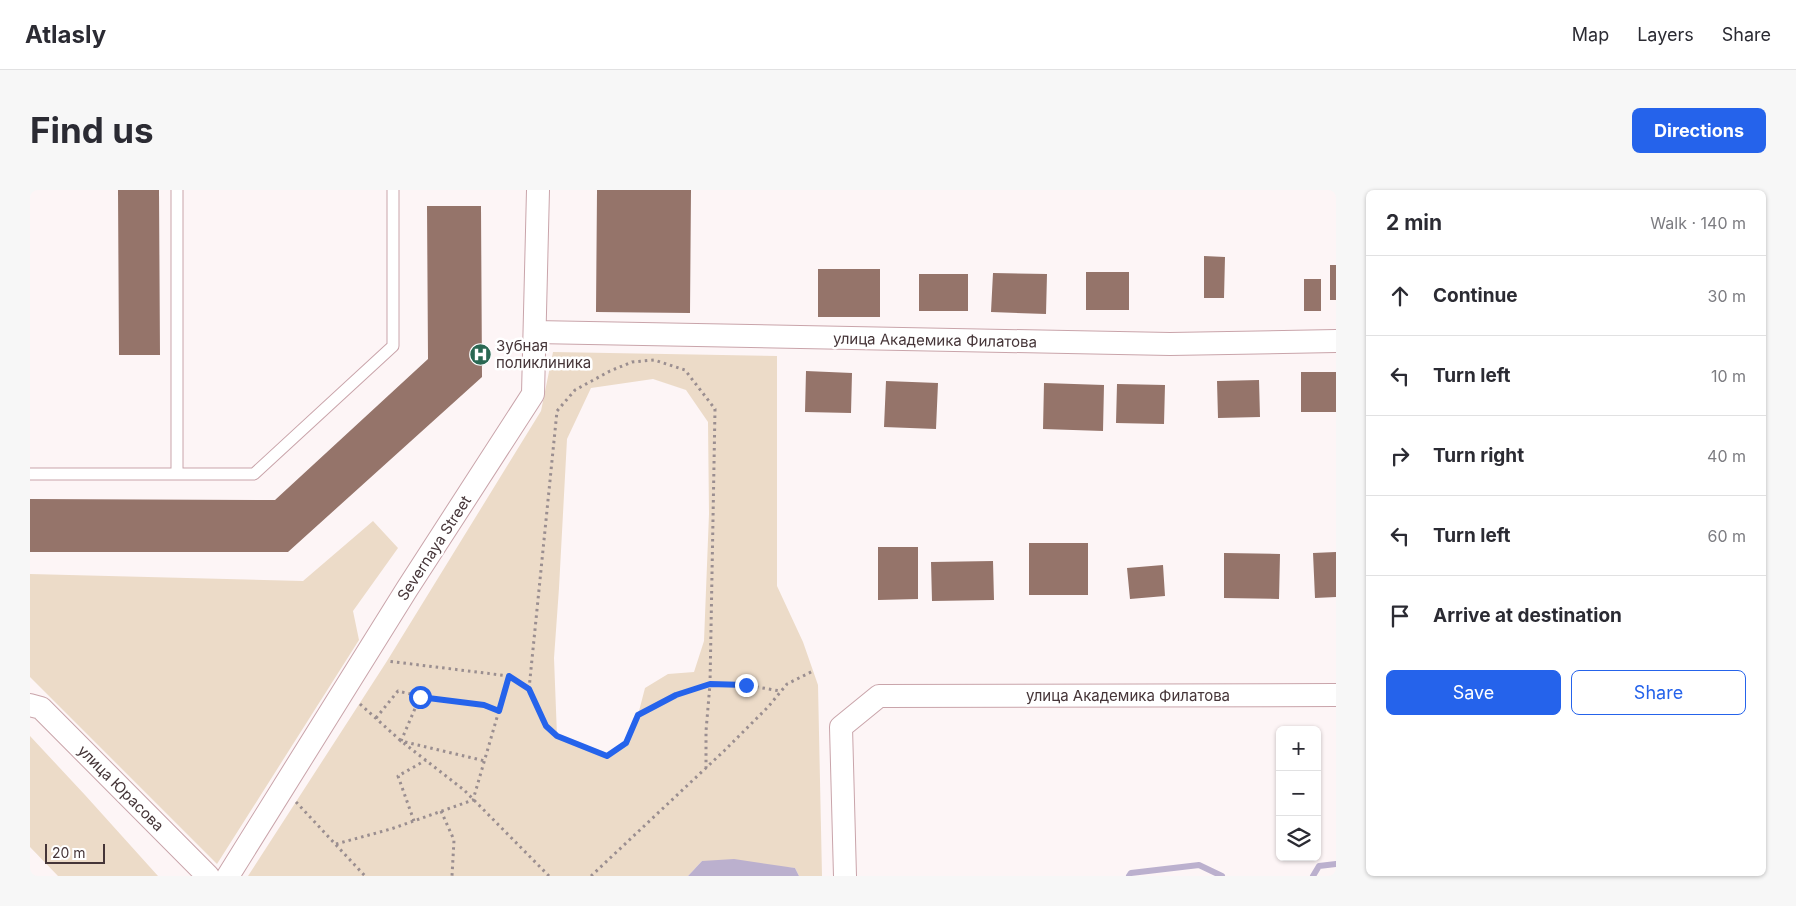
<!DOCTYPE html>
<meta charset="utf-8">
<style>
body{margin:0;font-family:Inter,sans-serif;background:#f7f7f7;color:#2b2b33}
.controls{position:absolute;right:15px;bottom:15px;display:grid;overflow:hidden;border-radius:8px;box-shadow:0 1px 4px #0004}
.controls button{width:45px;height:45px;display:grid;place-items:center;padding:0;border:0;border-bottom:1px solid #e1e1e2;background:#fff;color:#2b2b33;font:25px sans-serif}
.scale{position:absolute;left:15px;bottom:12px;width:60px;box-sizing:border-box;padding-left:5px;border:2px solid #453538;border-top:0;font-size:14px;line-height:18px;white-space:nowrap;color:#453538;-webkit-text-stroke:4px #fff;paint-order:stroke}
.stop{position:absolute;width:15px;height:15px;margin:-11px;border:4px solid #2563eb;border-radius:50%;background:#fff}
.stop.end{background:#2563eb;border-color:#fff;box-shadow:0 1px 5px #0008}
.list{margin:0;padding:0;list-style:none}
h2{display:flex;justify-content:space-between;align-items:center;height:65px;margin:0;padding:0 20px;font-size:21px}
h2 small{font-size:16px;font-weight:400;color:#7c7c81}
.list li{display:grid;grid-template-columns:32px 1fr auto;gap:15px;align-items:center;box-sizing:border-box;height:80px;padding:0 20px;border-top:1px solid #e1e1e2}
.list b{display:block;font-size:19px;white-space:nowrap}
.list em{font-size:16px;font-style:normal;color:#7c7c81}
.actions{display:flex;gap:10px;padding:15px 20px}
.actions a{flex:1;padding:11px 0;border:1px solid #2563eb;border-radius:8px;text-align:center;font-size:18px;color:#2563eb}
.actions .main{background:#2563eb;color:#fff}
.icon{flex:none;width:28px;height:28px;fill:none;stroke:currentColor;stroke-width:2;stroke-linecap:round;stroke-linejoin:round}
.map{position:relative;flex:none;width:1306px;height:686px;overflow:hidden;border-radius:8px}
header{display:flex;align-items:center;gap:30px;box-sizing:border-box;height:70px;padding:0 25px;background:#fff;border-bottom:1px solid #e1e1e2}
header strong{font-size:24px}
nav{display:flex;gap:28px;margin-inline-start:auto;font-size:18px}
.intro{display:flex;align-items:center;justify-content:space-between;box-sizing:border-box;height:120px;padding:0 30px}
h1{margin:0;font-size:35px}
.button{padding:12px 22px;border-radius:8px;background:#2563eb;color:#fff;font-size:18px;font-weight:700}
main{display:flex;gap:30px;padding:0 30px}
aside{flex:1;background:#fff;border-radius:8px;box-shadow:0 1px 4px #0004}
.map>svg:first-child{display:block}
.green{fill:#ecdbc8;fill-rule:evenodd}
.water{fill:#bbb0ce}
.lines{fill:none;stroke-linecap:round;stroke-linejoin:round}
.stream{stroke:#bbb0ce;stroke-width:6}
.building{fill:#95746a}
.service-casing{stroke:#c9a4aa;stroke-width:13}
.minor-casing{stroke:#c9a4aa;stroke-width:24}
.path{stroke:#9a8e90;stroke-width:3;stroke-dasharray:2.5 4;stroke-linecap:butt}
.service{stroke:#fff;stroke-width:11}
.minor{stroke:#fff;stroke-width:22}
.route{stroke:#2563eb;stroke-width:6}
.labels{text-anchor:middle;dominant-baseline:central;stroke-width:5;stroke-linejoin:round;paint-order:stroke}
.street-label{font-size:15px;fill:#453538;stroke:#fff}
.poi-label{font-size:15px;fill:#453538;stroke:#fff;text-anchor:start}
</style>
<header>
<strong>Atlasly</strong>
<nav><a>Map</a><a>Layers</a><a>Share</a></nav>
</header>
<div class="intro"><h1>Find us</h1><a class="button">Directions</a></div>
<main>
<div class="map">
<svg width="1306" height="686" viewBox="0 0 1306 686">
<rect width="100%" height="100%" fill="#fdf5f6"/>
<path class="green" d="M 523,162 L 747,166 L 747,396 L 773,452 L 788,495 L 792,686 L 769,686 L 765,678 L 672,671 L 658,686 L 218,686 L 357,471 L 511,221 ZM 623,189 L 656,200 L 678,232 L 679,324 L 674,451 L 664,482 L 638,484 L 615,498 L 608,525 L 596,553 L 577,566 L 527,546 L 524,468 L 529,398 L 537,249 L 561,198 Z
M 343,331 L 368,358 L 323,421 L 329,450 L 187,674 L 0,487 L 0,384 L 273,391 Z
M 0,546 L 55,605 L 128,686 L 28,686 L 0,657 Z"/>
<path class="water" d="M 704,669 L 765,678 L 769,686 L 658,686 L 672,671 Z"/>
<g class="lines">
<path class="stream" d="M 1099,686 L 1101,683 L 1169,675 L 1192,686
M 1283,686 L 1289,676 L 1306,674"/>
</g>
<path class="building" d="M 88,0 L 129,0 L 130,165 L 89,165 Z
M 567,0 L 661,0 L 660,123 L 566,122 Z
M 397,16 L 451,16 L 452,187 L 258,362 L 0,362 L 0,309 L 245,310 L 398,169 Z
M 1174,66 L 1195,67 L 1194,108 L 1174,108 Z
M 1300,75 L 1306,75 L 1306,110 L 1300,110 Z
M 788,79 L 850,79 L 850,127 L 788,127 Z
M 1056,82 L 1099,82 L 1099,120 L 1056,120 Z
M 963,83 L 1017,84 L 1016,124 L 961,122 Z
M 889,84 L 938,84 L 938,121 L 889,121 Z
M 1274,89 L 1291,89 L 1291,121 L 1274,121 Z
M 776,181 L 822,183 L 821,223 L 775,222 Z
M 1271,182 L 1306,182 L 1306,222 L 1271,222 Z
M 1229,190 L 1230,227 L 1188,228 L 1187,191 Z
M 856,191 L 908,193 L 906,239 L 854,237 Z
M 1014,193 L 1074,195 L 1073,241 L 1013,239 Z
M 1087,194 L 1135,195 L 1134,234 L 1086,233 Z
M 999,353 L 1058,353 L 1058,405 L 999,405 Z
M 848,357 L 888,357 L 888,409 L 848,410 Z
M 1306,362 L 1306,407 L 1285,408 L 1283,363 Z
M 1194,363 L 1250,364 L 1249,409 L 1194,408 Z
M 963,371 L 964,410 L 902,411 L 901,372 Z
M 1133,375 L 1135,406 L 1100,409 L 1097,378 Z"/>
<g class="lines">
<defs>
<path id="service" d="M 147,0 L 147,284
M 0,284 L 224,284 L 363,156 L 363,0"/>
<path id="minor" d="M 505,142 L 1140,154 L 1306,151
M 0,515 L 11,518 L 178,686
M 198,686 L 377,399 L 503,204 L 508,0
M 815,686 L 811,537 L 849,506 L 1306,505"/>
</defs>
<use href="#service" class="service-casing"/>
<use href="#minor" class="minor-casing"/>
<path class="path" d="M 479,486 L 499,499 L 516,537 L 527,546 L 577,566 L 596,553 L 608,525 L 645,505 L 680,494 L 716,495 L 750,501
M 499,499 L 527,221 L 545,200 L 580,181 L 602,172 L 624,170 L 655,180 L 685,219 L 680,494 L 676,541 L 676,578
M 390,507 L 371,551 L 455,571
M 330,514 L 371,551 L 434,600 L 519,686
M 346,528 L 368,501 C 401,510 437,509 469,521
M 266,612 L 335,686
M 411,621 L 424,650 L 422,686
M 384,631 L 368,586 L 396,570
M 306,654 L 361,639 L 443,610 L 479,486 L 357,471
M 561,686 L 695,560 L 738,517 L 757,494 L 783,481"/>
<use href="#service" class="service"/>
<use href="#minor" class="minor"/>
</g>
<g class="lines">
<path class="route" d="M 390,507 L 454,515 L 469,521 L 479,486 L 499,499 L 516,536 L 527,546 L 577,566 L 596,553 L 608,525 L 646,505 L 680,494 L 716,495"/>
</g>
<defs>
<symbol id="hospital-disc" viewBox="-11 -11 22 22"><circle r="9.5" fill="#2a6853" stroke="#fff"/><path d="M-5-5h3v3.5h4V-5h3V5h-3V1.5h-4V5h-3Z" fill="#fff"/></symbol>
</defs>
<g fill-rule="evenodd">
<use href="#hospital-disc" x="438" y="152" width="25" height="25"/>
</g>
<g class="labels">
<g class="street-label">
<text transform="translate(905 150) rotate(1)">улица Академика Филатова</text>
<text transform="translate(404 358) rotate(-57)">Severnaya Street</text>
<text x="1098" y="505">улица Академика Филатова</text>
<text transform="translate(91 598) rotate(45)">улица Юрасова</text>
</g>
<g class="poi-label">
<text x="466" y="155">Зубная<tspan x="466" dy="17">поликлиника</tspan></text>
</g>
</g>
</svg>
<div class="controls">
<button>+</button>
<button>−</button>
<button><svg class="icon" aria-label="layers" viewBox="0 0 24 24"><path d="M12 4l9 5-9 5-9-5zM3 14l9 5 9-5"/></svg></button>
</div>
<div class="scale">20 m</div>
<div class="stop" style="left:390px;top:507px"></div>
<div class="stop end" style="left:716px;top:495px"></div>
</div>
<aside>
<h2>2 min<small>Walk · 140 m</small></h2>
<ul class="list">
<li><svg class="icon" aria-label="ahead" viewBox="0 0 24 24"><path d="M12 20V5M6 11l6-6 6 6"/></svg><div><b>Continue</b></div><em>30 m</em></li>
<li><svg class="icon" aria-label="left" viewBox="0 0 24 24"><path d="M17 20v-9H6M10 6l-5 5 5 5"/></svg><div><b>Turn left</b></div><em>10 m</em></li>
<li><svg class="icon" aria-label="right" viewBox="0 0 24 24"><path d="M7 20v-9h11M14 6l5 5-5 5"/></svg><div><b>Turn right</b></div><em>40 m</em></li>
<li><svg class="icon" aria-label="left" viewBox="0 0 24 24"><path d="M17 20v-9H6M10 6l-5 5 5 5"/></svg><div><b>Turn left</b></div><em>60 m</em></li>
<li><svg class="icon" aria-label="arrive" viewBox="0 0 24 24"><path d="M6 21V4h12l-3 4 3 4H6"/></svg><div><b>Arrive at destination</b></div></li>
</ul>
<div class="actions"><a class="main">Save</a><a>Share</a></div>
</aside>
</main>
